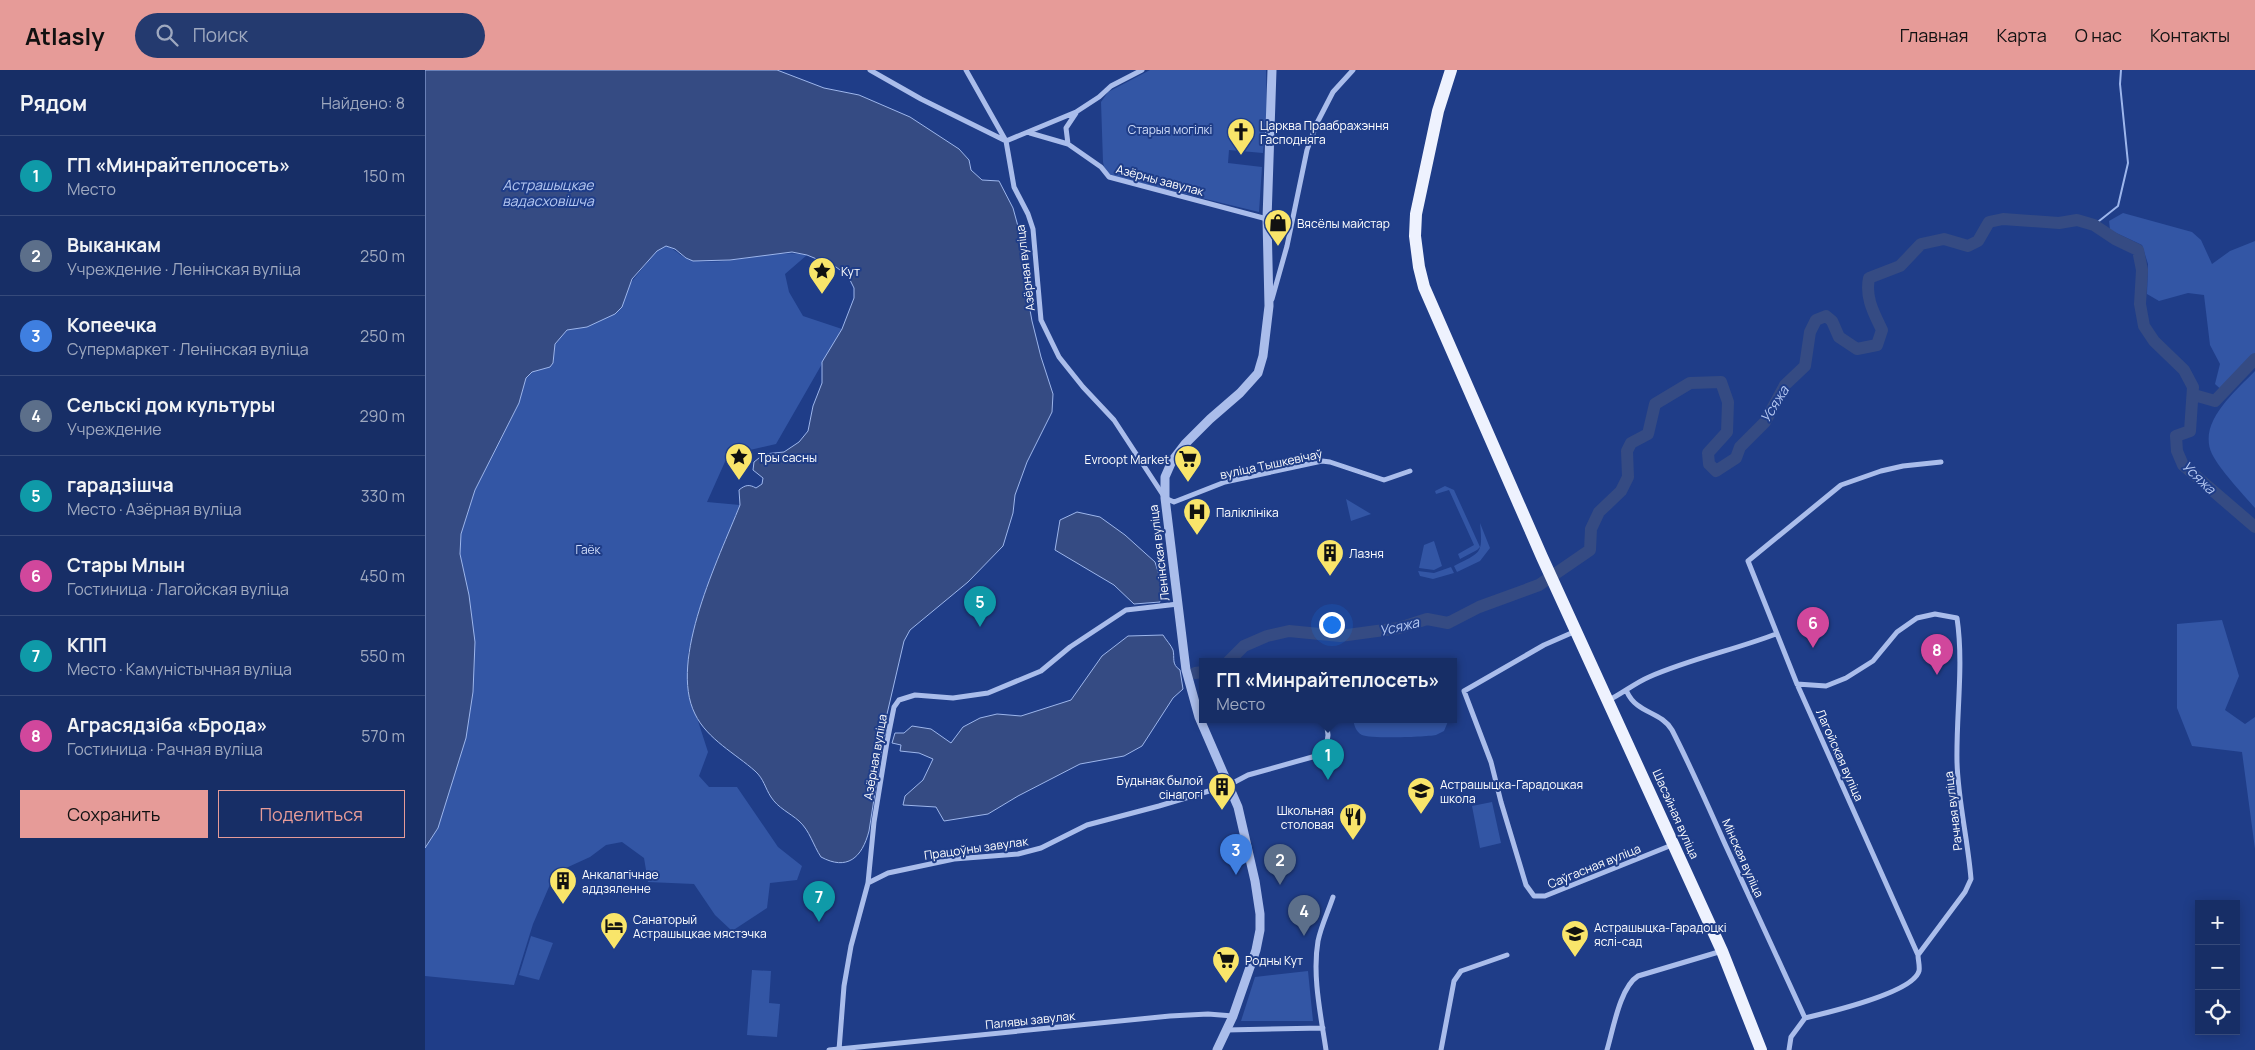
<!DOCTYPE html>
<html lang="ru">
<meta charset="utf-8">
<style>
body{margin:0;font-family:Manrope,sans-serif;background:#243a6f;color:#f1f3f6}
.controls{position:absolute;right:15px;bottom:15px;display:grid;overflow:hidden;border-radius:0px;box-shadow:0 2px 12px #0003}
.controls button{width:45px;height:45px;display:grid;place-items:center;padding:0;border:0;border-bottom:1px solid #364a7a;background:#172e66;color:#f1f3f6;font:25px sans-serif}
.you{position:absolute;left:906px;top:554px;width:18px;height:18px;margin:-12px;border:4px solid #fff;border-radius:50%;background:#1a73e8;box-shadow:0 0 0 8px #1a73e833}
.badge{display:grid;place-items:center;width:32px;height:32px;border-radius:50%;background:#e69b98;color:#fff;font-size:16px;font-weight:700}
.pin{position:absolute;translate:-50% -41px;filter:drop-shadow(0 1px 2px #0008)}
.pin::after{content:'';position:absolute;top:26px;width:18px;height:15px;background:inherit;clip-path:polygon(0 0,100% 0,50% 100%)}
.popup{position:absolute;left:774px;top:588px;width:258px;height:65px;box-sizing:border-box;display:grid;place-content:center;border-radius:0px;background:#172e66;filter:drop-shadow(0 1px 4px #0005);font-size:16px;white-space:nowrap;color:#9ea8bf}
.popup b{font-size:19px;color:#f1f3f6}
.popup::after{content:'';position:absolute;left:50%;top:100%;margin-left:-10px;border:10px solid transparent;border-top-color:#172e66}
.list{margin:0;padding:0;list-style:none}
h2{display:flex;justify-content:space-between;align-items:center;height:65px;margin:0;padding:0 20px;font-size:21px}
h2 small{font-size:16px;font-weight:400;color:#9ea8bf}
.list li{display:grid;grid-template-columns:32px 1fr auto;gap:15px;align-items:center;box-sizing:border-box;height:80px;padding:0 20px;border-top:1px solid #364a7a}
.list b{display:block;font-size:19px;white-space:nowrap}
.list p{margin:0;font-size:16px;white-space:nowrap;color:#9ea8bf}
.list em{font-size:16px;font-style:normal;color:#9ea8bf}
.actions{display:flex;gap:10px;padding:15px 20px}
.actions a{flex:1;padding:11px 0;border:1px solid #e69b98;border-radius:0px;text-align:center;font-size:18px;color:#e69b98}
.actions .main{background:#e69b98;color:#111}
.icon{flex:none;width:28px;height:28px;fill:none;stroke:currentColor;stroke-width:2;stroke-linecap:round;stroke-linejoin:round}
.map{position:relative;flex:none;width:1830px;height:980px;overflow:hidden}
header{display:flex;align-items:center;gap:30px;box-sizing:border-box;height:70px;padding:0 25px;background:#e69b98;color:#111}
header strong{font-size:24px}
nav{display:flex;gap:28px;margin-inline-start:auto;font-size:18px}
.search{width:350px;height:45px;background:#243a6f;display:flex;align-items:center;gap:12px;box-sizing:border-box;padding:0 18px;border-radius:28px;color:#9ea8bf;font-size:19px}
main{display:flex}
aside{flex:1;background:#172e66}
.map>svg:first-child{display:block}
.green{fill:#3356a5}
.water{fill:#354b83;stroke:#9db6ec}
.lines{fill:none;stroke-linecap:round;stroke-linejoin:round}
.stream{stroke:#9db6ec;stroke-width:2}
.river{stroke:#354b83;stroke-width:12}
.minor{stroke:#aabdeb;stroke-width:5}
.tertiary{stroke:#aabdeb;stroke-width:9}
.primary{stroke:#eef2fe;stroke-width:12}
.labels{text-anchor:middle;dominant-baseline:central;stroke-width:4;stroke-linejoin:round;paint-order:stroke}
.poi-label{font-size:12px;fill:#fff;stroke:#1f3d88;text-anchor:start}
.park-label{font-size:12px;fill:#cedbf8;stroke:#1f3d88}
.street-label{font-size:12px;fill:#fff;stroke:#1f3d88}
.water-label{font-size:14px;font-style:italic;fill:#b5c8f2;stroke:#1f3d88}
</style>
<header>
<strong>Atlasly</strong>
<div class="search"><svg class="icon" aria-label="search" viewBox="0 0 24 24"><circle cx="10" cy="10" r="6"/><path d="M15 15l6 6"/></svg>Поиск</div>
<nav><a>Главная</a><a>Карта</a><a>О нас</a><a>Контакты</a></nav>
</header>
<main>
<aside>
<h2>Рядом<small>Найдено: 8</small></h2>
<ul class="list">
<li><span class="badge" style="background:#0f9aa8">1</span><div><b>ГП «Минрайтеплосеть»</b><p>Место</p></div><em>150 m</em></li>
<li><span class="badge" style="background:#5c6f8a">2</span><div><b>Выканкам</b><p>Учреждение · Ленінская вуліца</p></div><em>250 m</em></li>
<li><span class="badge" style="background:#3f7fe0">3</span><div><b>Копеечка</b><p>Супермаркет · Ленінская вуліца</p></div><em>250 m</em></li>
<li><span class="badge" style="background:#5c6f8a">4</span><div><b>Сельскі дом культуры</b><p>Учреждение</p></div><em>290 m</em></li>
<li><span class="badge" style="background:#0f9aa8">5</span><div><b>гарадзішча</b><p>Место · Азёрная вуліца</p></div><em>330 m</em></li>
<li><span class="badge" style="background:#d1479c">6</span><div><b>Стары Млын</b><p>Гостиница · Лагойская вуліца</p></div><em>450 m</em></li>
<li><span class="badge" style="background:#0f9aa8">7</span><div><b>КПП</b><p>Место · Камуністычная вуліца</p></div><em>550 m</em></li>
<li><span class="badge" style="background:#d1479c">8</span><div><b>Аграсядзіба «Брода»</b><p>Гостиница · Рачная вуліца</p></div><em>570 m</em></li>
</ul>
<div class="actions"><a class="main">Сохранить</a><a>Поделиться</a></div>
</aside>
<div class="map">
<svg width="1830" height="980" viewBox="0 0 1830 980">
<rect width="100%" height="100%" fill="#1f3d88"/>
<path class="green" d="M 725,0 L 841,0 L 842,38 L 838,83 L 804,80 L 803,93 L 837,97 L 834,142 L 686,106 L 680,101 L 678,92 L 676,32 L 683,22 Z
M 1698,143 L 1767,162 L 1776,170 L 1787,194 L 1805,181 L 1830,171 L 1830,295 L 1802,325 L 1790,314 L 1795,294 L 1785,275 L 1779,225 L 1763,223 L 1734,231 L 1722,224 L 1723,194 L 1717,175 L 1685,160 L 1684,151 Z
M 241,176 C 251,179 257,189 267,190 C 305,197 345,178 382,185 L 360,204 L 364,222 L 378,246 L 417,259 L 351,374 L 303,385 L 282,432 L 315,435 L 276,537 L 263,583 L 264,623 L 283,682 L 274,706 L 284,717 L 312,717 L 353,777 L 377,796 L 372,810 L 345,813 L 342,838 L 307,861 L 290,845 L 269,814 L 223,812 L 219,788 L 197,772 L 181,775 L 165,787 L 130,803 L 108,854 L 89,915 L 0,906 L 0,778 L 13,758 L 39,504 L 35,484 L 36,464 L 50,420 L 94,333 L 101,308 L 107,302 L 128,293 L 130,275 L 135,266 L 142,260 L 162,257 L 204,215 L 232,180 Z
M 1830,301 L 1830,438 C 1818,424 1795,400 1787,384 C 1772,352 1811,321 1830,301 Z
M 1020,416 L 1029,420 L 1055,477 L 1052,480 L 1035,489 L 1033,484 L 1049,475 L 1024,420 L 1011,424 L 1010,421 Z
M 921,429 L 946,444 L 926,451 Z
M 1055,453 L 1065,478 L 1055,491 L 1032,502 L 1029,496 C 1056,482 1058,485 1055,453 Z
M 1009,471 L 1017,496 L 1009,500 L 994,498 L 999,475 Z
M 1026,497 L 1029,503 L 1008,509 L 995,506 L 993,501 L 1009,503 Z
M 1797,550 L 1814,606 L 1800,640 L 1820,654 L 1830,647 L 1830,779 L 1817,682 L 1767,676 L 1752,638 L 1752,554 Z
M 928,649 L 1024,649 L 1019,661 L 1011,665 C 1000,667 945,669 937,665 C 931,662 929,655 928,649 Z
M 1067,732 L 1076,773 L 1055,778 L 1047,736 Z
M 106,866 L 128,873 L 114,910 L 94,905 Z
M 327,900 L 346,901 L 344,933 L 355,934 L 352,967 L 322,965 Z
M 883,901 L 888,951 L 816,951 L 830,907 Z"/>
<path class="water" d="M 0,0 L 352,0 L 399,18 L 434,25 L 485,47 L 534,79 L 544,90 L 546,100 L 557,110 L 574,111 L 588,138 L 594,160 L 603,205 L 603,229 L 607,251 L 616,287 L 628,324 L 627,342 L 602,392 L 590,425 L 588,443 L 578,476 L 543,512 L 485,560 L 479,571 L 462,644 L 463,656 L 458,671 L 444,761 C 437,788 422,801 396,787 C 388,775 385,761 374,751 C 365,743 353,738 346,727 C 340,718 339,709 330,701 C 311,684 282,669 270,644 C 243,590 294,488 315,435 L 314,420 C 320,415 324,414 331,418 L 337,414 L 338,408 L 328,400 L 329,392 L 339,384 L 359,382 L 374,372 L 383,361 L 388,336 L 397,313 L 397,292 L 417,259 L 429,228 L 429,218 L 423,206 L 411,197 L 382,185 L 367,182 L 305,190 L 268,191 L 261,188 L 250,179 L 241,176 L 232,181 L 207,209 L 197,237 L 190,244 L 162,257 L 142,260 L 130,274 L 128,293 L 125,297 L 107,302 L 101,308 L 94,333 L 50,420 L 36,464 L 35,484 L 44,525 L 50,572 L 48,622 L 41,668 L 13,758 L 0,778 Z
M 652,442 L 675,447 L 700,465 L 730,492 L 736,511 L 735,532 L 709,534 L 689,515 L 630,480 L 635,450 Z
M 738,565 C 741,570 746,575 748,580 C 750,588 746,594 755,600 L 758,619 L 748,628 L 717,676 L 699,686 L 655,694 L 593,726 L 563,744 L 519,751 L 511,737 L 478,735 L 480,726 L 498,710 L 508,689 L 494,683 L 475,681 L 476,675 L 467,673 L 470,663 L 479,663 L 487,656 L 506,659 L 526,673 L 538,657 L 555,648 L 572,644 L 596,646 L 646,630 L 677,586 L 703,566 Z"/>
<g class="lines">
<path class="stream" d="M 1669,155 L 1693,136 L 1703,93 L 1695,14 L 1696,0"/>
<path class="river" d="M 1769,325 L 1790,331 L 1830,289
M 804,591 L 819,576 L 842,566 L 864,561 L 915,566 L 974,558 L 1002,549 L 1023,553 L 1054,537 L 1114,515 L 1165,480 L 1166,459 L 1174,442 L 1196,421 L 1203,407 L 1202,381 L 1206,373 L 1223,364 L 1230,334 L 1265,313 L 1296,312 L 1303,332 L 1302,362 L 1283,383 L 1284,394 L 1291,401 L 1311,388 L 1315,377 L 1340,352 L 1360,315 L 1380,296 L 1385,262 L 1391,250 L 1401,246 L 1407,251 L 1414,267 L 1432,279 L 1452,275 L 1457,260 C 1449,243 1440,228 1444,208 L 1475,196 L 1496,174 L 1519,169 L 1543,176 L 1553,171 L 1564,152 L 1578,149 L 1634,153 L 1652,150 L 1669,155 L 1690,169 L 1713,180 L 1717,200 L 1715,234 L 1719,256 L 1729,271 L 1759,300 L 1768,317 L 1765,361 L 1751,366 L 1752,381 L 1758,395 L 1830,457
M 770,603 L 778,602"/>
<path class="minor" d="M 445,0 L 496,29 L 581,71 L 651,42 L 674,27 L 686,16 L 717,0
M 541,0 L 581,71 L 589,117 L 603,144 L 608,159 L 616,250 L 634,287 L 658,317 L 689,350 L 740,428 L 749,432 L 800,412 L 897,391 L 905,392 L 959,410 L 985,401
M 605,63 L 643,74 L 676,97 L 684,107 L 842,149
M 643,74 L 641,58 L 651,43
M 847,229 L 862,176 L 882,80 L 892,53 L 908,22 L 928,0
M 1151,561 L 1119,575 L 1039,621 L 1066,692 L 1076,732 L 1101,815 L 1109,826 L 1120,826 L 1247,775
M 1372,614 L 1401,616 L 1421,608 L 1448,591 L 1472,562 L 1492,548 L 1510,544 L 1532,548 C 1539,595 1531,644 1532,692 C 1533,731 1543,770 1546,809 L 1540,822 L 1493,885
M 1202,622 C 1212,644 1236,641 1247,660 C 1266,697 1283,736 1300,774 C 1327,832 1353,890 1380,948
M 1184,630 C 1198,623 1210,613 1224,607 C 1265,589 1309,580 1351,564
M 443,813 L 463,803 L 529,789 L 593,784 L 616,778 L 662,755 L 734,736 L 804,715 L 823,705 L 891,686 L 901,680 L 903,665 L 901,649
M 1380,948 C 1401,943 1488,923 1494,901 C 1495,896 1493,890 1493,885 L 1372,614 L 1323,491 L 1416,415 L 1456,401 L 1478,396 L 1516,392
M 801,960 L 898,958
M 404,980 L 745,946 L 783,944 L 808,946
M 414,980 L 419,916 L 426,876 L 443,813 L 449,752 L 462,672 L 469,637 L 474,630 L 490,625 L 528,628 L 563,623 L 616,601 L 645,577 L 701,540 L 753,534
M 901,980 C 896,946 887,906 893,871 C 896,856 903,842 908,827
M 1016,980 L 1029,911 L 1036,901 L 1082,885
M 1182,980 C 1188,960 1195,917 1213,906 L 1297,881
M 1364,980 L 1366,967 L 1380,948"/>
<path class="tertiary" d="M 792,980 L 808,946 L 831,880 L 835,860 L 835,844 L 830,811 L 813,737 L 774,647 L 761,600 L 740,428 L 740,407 L 747,391 L 760,374 L 785,349 L 815,323 L 833,303 L 838,286 L 844,236 L 842,149 L 847,0"/>
<path class="primary" d="M 1026,0 L 1013,41 L 991,144 L 990,166 L 994,197 L 999,217 L 1117,487 L 1297,881 L 1336,980"/>
</g>
<defs>
<symbol id="church-pin" viewBox="-11 -11 22 30"><path d="M0 17L-7.5 6A9.5 9.5 0 1 1 7.5 6Z" fill="#f9e56a" stroke="#1f3d88"/><path d="M-1.2-6h2.4v3.5h3.3v2.4h-3.3V6h-2.4V-.1h-3.3v-2.4h3.3Z" fill="#111"/></symbol>
<symbol id="shop-pin" viewBox="-11 -11 22 30"><path d="M0 17L-7.5 6A9.5 9.5 0 1 1 7.5 6Z" fill="#f9e56a" stroke="#1f3d88"/><path d="M-5-2.5h2.3a2.7 3.5 0 0 1 5.4 0H5L5.5 6h-11ZM-1.5-2.5h3a1.5 2.3 0 0 0-3 0Z" fill="#111"/></symbol>
<symbol id="sight-pin" viewBox="-11 -11 22 30"><path d="M0 17L-7.5 6A9.5 9.5 0 1 1 7.5 6Z" fill="#f9e56a" stroke="#1f3d88"/><path d="M0-6L1.8-2.2L6-1.7L2.9 1.2L3.7 5.4L0 3.3L-3.7 5.4L-2.9 1.2L-6-1.7L-1.8-2.2Z" fill="#111"/></symbol>
<symbol id="supermarket-pin" viewBox="-11 -11 22 30"><path d="M0 17L-7.5 6A9.5 9.5 0 1 1 7.5 6Z" fill="#f9e56a" stroke="#1f3d88"/><path d="M-6-5.5h2.5l.6 2H6L4.5 2H-2.5L-4.4-4H-6ZM-1.5 3.2a1.3 1.3 0 1 0 .1 0ZM3 3.2a1.3 1.3 0 1 0 .1 0Z" fill="#111"/></symbol>
<symbol id="hospital-pin" viewBox="-11 -11 22 30"><path d="M0 17L-7.5 6A9.5 9.5 0 1 1 7.5 6Z" fill="#f9e56a" stroke="#1f3d88"/><path d="M-5-5h3v3.5h4V-5h3V5h-3V1.5h-4V5h-3Z" fill="#111"/></symbol>
<symbol id="building-pin" viewBox="-11 -11 22 30"><path d="M0 17L-7.5 6A9.5 9.5 0 1 1 7.5 6Z" fill="#f9e56a" stroke="#1f3d88"/><path d="M-4-6H4V6H1V3H-1V6H-4ZM-2.5-4.3h1.7v1.8h-1.7ZM.8-4.3h1.7v1.8H.8ZM-2.5-1h1.7V.8h-1.7ZM.8-1h1.7V.8H.8Z" fill="#111"/></symbol>
<symbol id="school-pin" viewBox="-11 -11 22 30"><path d="M0 17L-7.5 6A9.5 9.5 0 1 1 7.5 6Z" fill="#f9e56a" stroke="#1f3d88"/><path d="M0-5L7-2L0 1L-7-2ZM-4 1L0 2.5L4 1V4Q0 6-4 4Z" fill="#111"/></symbol>
<symbol id="restaurant-pin" viewBox="-11 -11 22 30"><path d="M0 17L-7.5 6A9.5 9.5 0 1 1 7.5 6Z" fill="#f9e56a" stroke="#1f3d88"/><path d="M-5-6h1v4h1v-4h1v4h1v-4h1v5L-1.5 .5V6h-2V.5L-5-1ZM5-6V6H3V1.5H1.5Q1.5-4 5-6Z" fill="#111"/></symbol>
<symbol id="hotel-pin" viewBox="-11 -11 22 30"><path d="M0 17L-7.5 6A9.5 9.5 0 1 1 7.5 6Z" fill="#f9e56a" stroke="#1f3d88"/><path d="M-6-4.5h1.5V1H6V5H4.5V3h-9V5H-6ZM-4 0a1.8 1.8 0 1 1 3.6 0ZM.5 0V-2.5h3Q6-2.5 6 0Z" fill="#111"/></symbol>
</defs>
<g fill-rule="evenodd">
<use href="#church-pin" x="800" y="46" width="32" height="43"/>
<use href="#shop-pin" x="837" y="137" width="32" height="43"/>
<use href="#sight-pin" x="381" y="185" width="32" height="43"/>
<use href="#sight-pin" x="298" y="371" width="32" height="43"/>
<use href="#supermarket-pin" x="747" y="373" width="32" height="43"/>
<use href="#hospital-pin" x="756" y="426" width="32" height="43"/>
<use href="#building-pin" x="889" y="467" width="32" height="43"/>
<use href="#building-pin" x="781" y="701" width="32" height="43"/>
<use href="#school-pin" x="980" y="705" width="32" height="43"/>
<use href="#restaurant-pin" x="912" y="731" width="32" height="43"/>
<use href="#building-pin" x="122" y="795" width="32" height="43"/>
<use href="#hotel-pin" x="173" y="840" width="32" height="43"/>
<use href="#school-pin" x="1134" y="848" width="32" height="43"/>
<use href="#supermarket-pin" x="785" y="874" width="32" height="43"/>
</g>
<g class="labels">
<g class="poi-label">
<text x="835" y="55">Царква Праабражэння<tspan x="835" dy="14">Гасподняга</tspan></text>
<text x="872" y="153">Вясёлы майстар</text>
<text x="416" y="201">Кут</text>
<text x="333" y="387">Тры сасны</text>
<text x="744" y="389" text-anchor="end">Evroopt Market</text>
<text x="791" y="442">Паліклініка</text>
<text x="924" y="483">Лазня</text>
<text x="778" y="710" text-anchor="end">Будынак былой<tspan x="778" dy="14">сінагогі</tspan></text>
<text x="1015" y="714">Астрашыцка-Гарадоцкая<tspan x="1015" dy="14">школа</tspan></text>
<text x="909" y="740" text-anchor="end">Школьная<tspan x="909" dy="14">столовая</tspan></text>
<text x="157" y="804">Анкалагічнае<tspan x="157" dy="14">аддзяленне</tspan></text>
<text x="208" y="849">Санаторый<tspan x="208" dy="14">Астрашыцкае мястэчка</tspan></text>
<text x="1169" y="857">Астрашыцка-Гарадоцкі<tspan x="1169" dy="14">яслі-сад</tspan></text>
<text x="820" y="890">Родны Кут</text>
</g>
<g class="park-label">
<text x="745" y="59">Старыя могілкі</text>
<text x="163" y="479">Гаёк</text>
</g>
<g class="street-label">
<text transform="translate(735 110) rotate(15)">Азёрны завулак</text>
<text transform="translate(600 198) rotate(-97)">Азёрная вуліца</text>
<text transform="translate(846 394) rotate(-12)">вуліца Тышкевічаў</text>
<text transform="translate(734 483) rotate(-97)">Ленінская вуліца</text>
<text transform="translate(1415 685) rotate(66)">Лагойская вуліца</text>
<text transform="translate(450 687) rotate(-80)">Азёрная вуліца</text>
<text transform="translate(1528 741) rotate(-97)">Рачная вуліца</text>
<text transform="translate(1251 744) rotate(66)">Шасэйная вуліца</text>
<text transform="translate(551 778) rotate(-8)">Працоўны завулак</text>
<text transform="translate(1318 788) rotate(66)">Мінская вуліца</text>
<text transform="translate(1169 796) rotate(-22)">Саўгасная вуліца</text>
<text transform="translate(605 950) rotate(-6)">Палявы завулак</text>
</g>
<g class="water-label">
<text x="123" y="114">Астрашыцкае<tspan x="123" dy="16">вадасховішча</tspan></text>
<text transform="translate(1349 334) rotate(-58)">Усяжа</text>
<text transform="translate(1774 407) rotate(44)">Усяжа</text>
<text transform="translate(974 556) rotate(-13)">Усяжа</text>
</g>
</g>
</svg>
<div class="controls">
<button>+</button>
<button>−</button>
<button><svg class="icon" aria-label="locate" viewBox="0 0 24 24"><circle cx="12" cy="12" r="6"/><path d="M12 2v4M12 18v4M2 12h4M18 12h4"/></svg></button>
</div>
<div class="you"></div>
<div class="pin badge" style="left:903px;top:710px;background:#0f9aa8">1</div>
<div class="popup"><b>ГП «Минрайтеплосеть»</b>Место</div>
<div class="pin badge" style="left:855px;top:815px;background:#5c6f8a">2</div>
<div class="pin badge" style="left:811px;top:805px;background:#3f7fe0">3</div>
<div class="pin badge" style="left:879px;top:866px;background:#5c6f8a">4</div>
<div class="pin badge" style="left:555px;top:557px;background:#0f9aa8">5</div>
<div class="pin badge" style="left:1388px;top:578px;background:#d1479c">6</div>
<div class="pin badge" style="left:394px;top:852px;background:#0f9aa8">7</div>
<div class="pin badge" style="left:1512px;top:605px;background:#d1479c">8</div>
</div>
</main>
